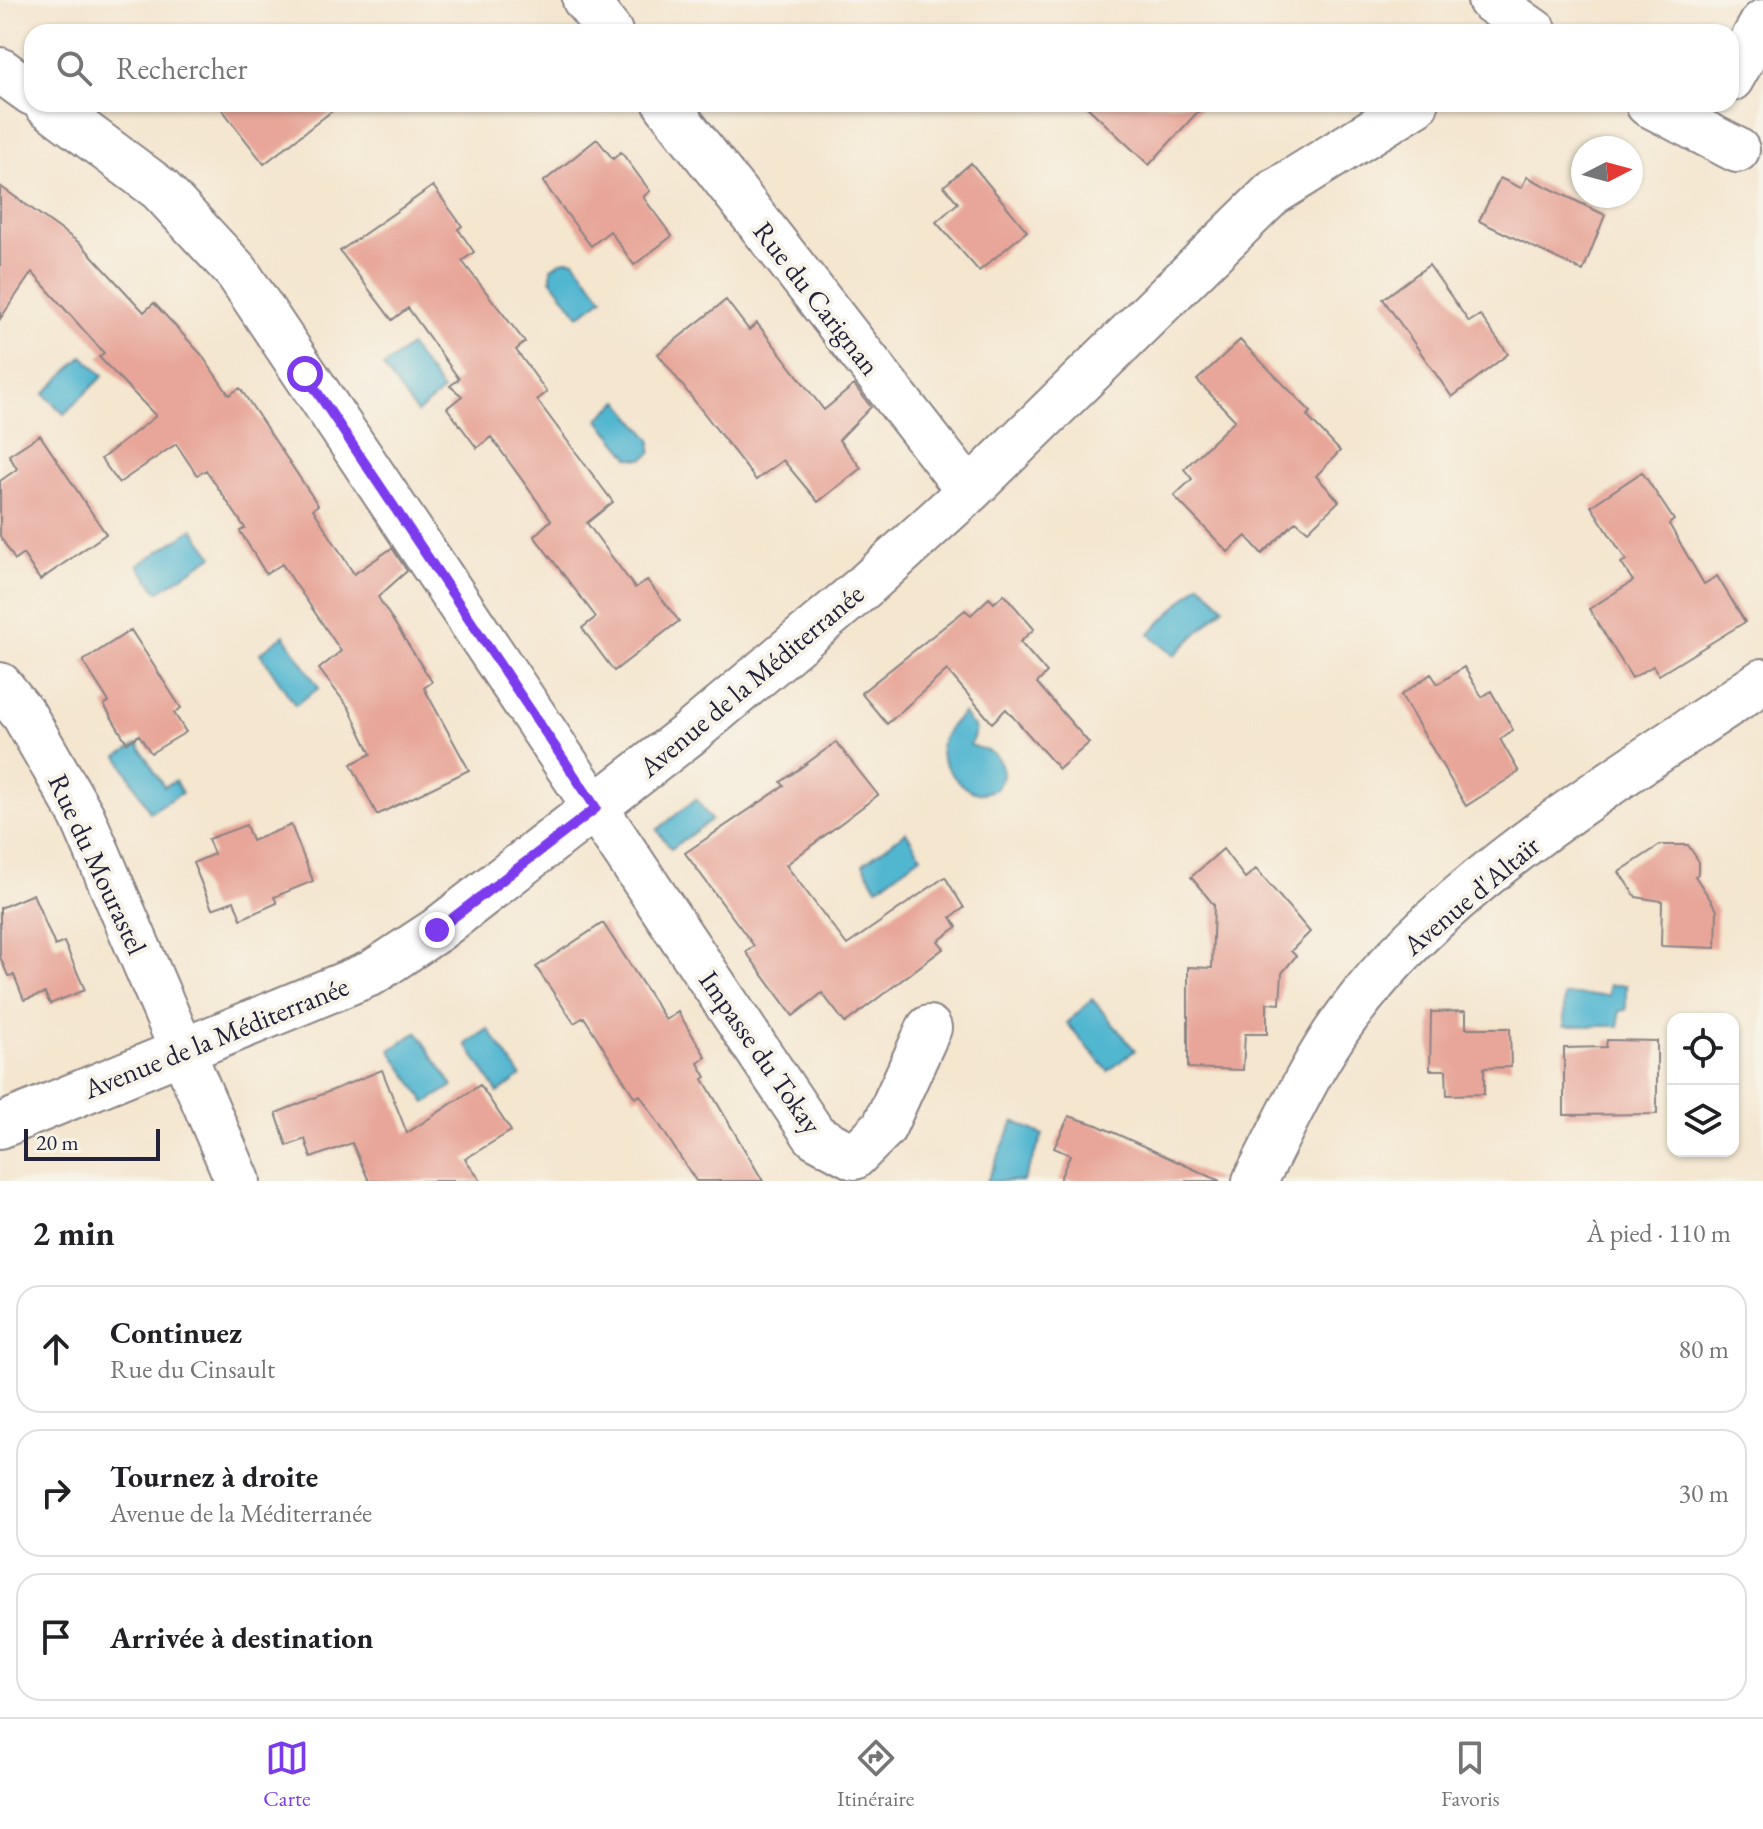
<!DOCTYPE html>
<html lang="fr">
<meta charset="utf-8">
<style>
body{margin:0;font-family:"EB Garamond",serif;background:#f2f2f2;color:#202124}
.controls{position:absolute;right:24px;bottom:24px;display:grid;overflow:hidden;border-radius:16px;box-shadow:0 2px 6px #0004}
.controls button{width:72px;height:72px;display:grid;place-items:center;padding:0;border:0;border-bottom:2px solid #e0e0e0;background:#fff;color:#202124;font:40px sans-serif}
.compass{position:absolute;left:1571px;top:136px;width:72px;height:72px;border-radius:50%;background:#fff;box-shadow:0 2px 6px #0004;rotate:84deg}
.scale{position:absolute;left:24px;bottom:20px;width:136px;box-sizing:border-box;padding-left:8px;border:4px solid #22223b;border-top:0;font-size:22px;line-height:28px;white-space:nowrap;color:#22223b;-webkit-text-stroke:6px #f7f3e8;paint-order:stroke}
.stop{position:absolute;width:24px;height:24px;margin:-18px;border:6px solid #7c3aed;border-radius:50%;background:#fff}
.stop.end{background:#7c3aed;border-color:#fff;box-shadow:0 2px 8px #0008}
.list{margin:0;padding:0;list-style:none}
h2{display:flex;justify-content:space-between;align-items:center;height:104px;margin:0;padding:0 32px;font-size:34px}
h2 small{font-size:26px;font-weight:400;color:#757577}
.list li{display:grid;grid-template-columns:52px 1fr auto;gap:24px;align-items:center;box-sizing:border-box;height:128px;margin:0 16px 16px;padding:0 16px;border:2px solid #e0e0e0;border-radius:24px}
.list b{display:block;font-size:30px;white-space:nowrap}
.list p{margin:0;font-size:26px;white-space:nowrap;color:#757577}
.list em{font-size:26px;font-style:normal;color:#757577}
.icon{flex:none;width:44px;height:44px;fill:none;stroke:currentColor;stroke-width:2;stroke-linecap:round;stroke-linejoin:round}
.map{position:relative;flex:none;width:1763px;height:1181px;overflow:hidden}
.search{position:absolute;background:#fff;box-shadow:0 2px 6px #0004;left:24px;right:24px;top:24px;height:88px;display:flex;align-items:center;gap:20px;box-sizing:border-box;padding:0 28px;border-radius:24px;color:#757577;font-size:30px}
.sheet{height:536px;background:#fff}
nav{display:flex;justify-content:space-around;align-items:center;box-sizing:border-box;height:112px;border-top:2px solid #e0e0e0;background:#fff;font-size:22px;color:#757577}
nav a{display:grid;justify-items:center;gap:4px}
nav .on{color:#7c3aed}
.map>svg:first-child{display:block}
.water{fill:#51b6d0;stroke:#3a6c86;stroke-width:2}
.building{fill:#e7a699}
.lines{fill:none;stroke-linecap:round;stroke-linejoin:round}
.minor-casing{stroke:#8b8485;stroke-width:48}
.minor{stroke:#fff;stroke-width:44}
.route{stroke:#7c3aed;stroke-width:10}
.labels{text-anchor:middle;dominant-baseline:central;stroke-width:8;stroke-linejoin:round;paint-order:stroke}
.street-label{font-size:28px;fill:#22223b;stroke:#f7f3e8}
</style>
<div class="map">
<svg width="1763" height="1181" viewBox="0 0 1763 1181">
<rect width="100%" height="100%" fill="#f7f3e8"/>
<filter id="ink" filterUnits="userSpaceOnUse"><feTurbulence type="fractalNoise" baseFrequency=".0125" numOctaves="2"/><feDisplacementMap in="SourceGraphic" scale="16" xChannelSelector="R" yChannelSelector="G"/><feConvolveMatrix kernelMatrix="1 2 1 2 8 2 1 2 1" color-interpolation-filters="sRGB"/></filter>
<filter id="wash" filterUnits="userSpaceOnUse"><feTurbulence type="fractalNoise" baseFrequency=".006" numOctaves="4" result="noise"/><feDisplacementMap in="SourceGraphic" scale="32" xChannelSelector="R" yChannelSelector="G"/><feGaussianBlur stdDeviation="1.8" result="paint"/><feColorMatrix in="noise" values="0 0 0 0 0 0 0 0 0 0 0 0 0 0 0 0 0 1.4 0 .05"/><feComposite in="paint" operator="in"/></filter>
<g filter="url(#wash)">
<rect width="100%" height="100%" fill="#f4e6cf"/>
<path class="water" d="M 564,260 L 574,260 L 603,298 L 579,316 L 551,279 L 551,268 Z
M 410,346 L 443,391 L 417,413 L 383,367 Z
M 83,356 L 103,376 L 64,414 L 44,394 Z
M 619,401 L 651,440 L 651,453 L 643,459 L 630,458 L 598,419 Z
M 193,529 L 213,556 L 158,592 L 138,565 Z
M 1200,583 L 1224,607 L 1174,656 L 1149,634 Z
M 284,635 L 319,688 L 295,705 L 260,653 Z
M 963,713 L 976,730 L 970,745 C 990,751 1003,754 1003,777 L 996,789 C 991,791 983,794 978,793 C 960,790 938,762 941,745 C 944,732 954,722 963,713 Z
M 138,744 L 164,787 L 175,781 L 182,793 L 150,812 L 118,756 Z
M 696,799 L 711,820 L 671,849 L 657,830 Z
M 906,832 L 921,856 L 877,888 L 863,864 Z
M 1609,985 L 1626,985 L 1626,1010 L 1619,1011 L 1619,1026 L 1564,1026 L 1564,995 L 1609,995 Z
M 1092,999 L 1135,1050 L 1108,1071 L 1067,1023 Z
M 488,1029 L 521,1076 L 498,1093 L 466,1044 Z
M 417,1032 L 453,1086 L 426,1103 L 390,1050 Z
M 1014,1121 L 1043,1135 L 1023,1181 L 987,1181 Z"/>
<g id="blocks">
<path class="building" d="M 218,104 L 341,104 L 264,164 Z
M 1084,104 L 1205,104 L 1149,165 Z
M 597,139 L 613,159 L 621,152 L 650,191 L 643,197 L 672,236 L 634,265 L 610,231 L 591,246 L 543,182 Z
M 971,163 L 1027,231 L 979,271 L 936,222 L 958,203 L 944,186 Z
M 1527,177 L 1605,215 L 1583,271 L 1479,221 L 1500,178 L 1521,188 Z
M 0,186 L 81,244 L 144,312 L 154,303 L 201,354 L 229,395 L 240,388 L 318,505 L 313,509 L 354,574 L 392,548 L 407,571 L 378,597 L 432,682 L 424,688 L 469,770 L 377,815 L 351,764 L 371,754 L 349,708 L 319,669 L 341,651 L 282,564 L 266,574 L 240,531 L 245,528 L 206,470 L 197,475 L 176,444 L 119,483 L 101,459 L 156,416 L 99,357 L 104,353 L 32,272 L 0,319 Z
M 433,186 L 462,226 L 458,229 L 474,252 L 462,261 L 525,342 L 516,350 L 547,392 L 537,400 L 613,502 L 587,523 L 635,588 L 647,580 L 679,621 L 614,671 L 582,628 L 596,617 L 534,536 L 551,520 L 491,437 L 477,448 L 447,408 L 462,396 L 450,386 L 459,379 L 408,308 L 392,320 L 340,251 Z
M 1429,265 L 1469,322 L 1480,315 L 1508,354 L 1452,397 L 1383,299 Z
M 726,300 L 749,330 L 757,323 L 824,410 L 854,385 L 871,407 L 839,440 L 861,468 L 818,502 L 783,460 L 756,480 L 658,354 Z
M 1240,340 L 1311,412 L 1307,416 L 1340,451 L 1316,476 L 1339,501 L 1308,531 L 1296,521 L 1262,554 L 1246,536 L 1228,552 L 1174,496 L 1192,479 L 1184,469 L 1235,420 L 1197,380 Z
M 40,435 L 106,534 L 40,580 L 23,554 L 15,560 L 0,536 L 0,481 L 17,469 L 9,455 Z
M 1642,472 L 1674,520 L 1669,524 L 1704,584 L 1717,576 L 1745,622 L 1659,675 L 1653,666 L 1632,678 L 1589,609 L 1633,581 L 1621,563 L 1626,560 L 1591,506 Z
M 1004,594 L 1034,629 L 1020,642 L 1047,673 L 1037,683 L 1089,743 L 1059,769 L 1006,709 L 992,723 L 947,670 L 887,724 L 861,693 L 965,610 L 971,615 L 989,598 L 994,603 Z
M 131,630 L 181,708 L 174,713 L 186,732 L 151,753 L 139,735 L 127,743 L 104,705 L 109,702 L 83,661 Z
M 1464,667 L 1482,697 L 1491,691 L 1513,730 L 1500,739 L 1519,772 L 1466,806 L 1401,695 L 1431,674 L 1438,684 Z
M 836,742 L 878,795 L 786,865 L 847,945 L 945,877 L 964,908 L 951,917 L 957,927 L 938,941 L 944,948 L 845,1023 L 822,993 L 793,1016 L 746,952 L 754,946 L 685,853 L 784,786 L 781,782 Z
M 246,825 L 252,841 L 291,825 L 313,881 L 274,897 L 277,903 L 241,919 L 234,901 L 212,909 L 193,863 L 214,854 L 208,839 Z
M 1660,845 L 1688,845 L 1698,860 L 1698,874 L 1695,876 L 1717,910 L 1716,948 L 1661,946 L 1662,901 L 1636,897 L 1619,872 Z
M 1223,849 L 1245,878 L 1256,869 L 1310,932 L 1291,951 L 1296,956 L 1282,973 L 1280,1004 L 1267,1003 L 1267,1034 L 1245,1034 L 1243,1070 L 1188,1068 L 1188,967 L 1212,968 L 1214,905 L 1191,877 Z
M 33,894 L 55,946 L 64,942 L 85,990 L 50,1004 L 45,993 L 24,1000 L 14,975 L 8,976 L 0,957 L 0,908 Z
M 603,923 L 666,1020 L 678,1012 L 706,1057 L 698,1063 L 706,1077 L 703,1079 L 763,1181 L 696,1181 L 640,1095 L 635,1098 L 584,1017 L 574,1023 L 536,967 Z
M 1466,1011 L 1466,1028 L 1510,1028 L 1511,1067 L 1484,1068 L 1484,1094 L 1447,1095 L 1446,1070 L 1430,1070 L 1431,1012 Z
M 1607,1040 L 1657,1041 L 1657,1114 L 1564,1115 L 1564,1048 L 1606,1047 Z
M 382,1070 L 407,1133 L 480,1085 L 511,1131 L 465,1159 L 481,1181 L 369,1181 L 352,1143 L 311,1158 L 305,1139 L 287,1146 L 276,1113 Z
M 1069,1116 L 1097,1125 L 1220,1181 L 1059,1181 L 1070,1155 L 1054,1148 Z"/>
</g>
</g>
<g filter="url(#ink)">
<use href="#blocks" fill-opacity="0" stroke="#8b8485" stroke-width="2"/>
<g class="lines">
<defs>
<path id="minor" d="M 585,0 L 610,32
M 1490,0 L 1535,32
M 0,70 L 32,93
M 1731,79 L 1763,22
M 46,104 L 160,189 L 237,272 L 815,1136 L 854,1157 L 884,1127 L 929,1028
M 666,104 L 969,491
M 1648,104 L 1737,150
M 0,685 L 24,715 L 82,816 L 238,1181
M 0,1126 L 372,973 L 437,930 L 689,734 L 866,585 L 969,491 L 1273,193 L 1416,104
M 1255,1181 C 1284,1126 1310,1066 1347,1016 C 1447,879 1624,776 1763,681"/>
</defs>
<use href="#minor" class="minor-casing"/>
<use href="#minor" class="minor"/>
</g>
</g>
<g class="lines" filter="url(#ink)">
<path class="route" d="M 305,374 L 596,808 L 437,930"/>
</g>
<g class="labels">
<g class="street-label">
<text transform="translate(817 298) rotate(52)">Rue du Carignan</text>
<text transform="translate(751 680) rotate(-40)">Avenue de la Méditerranée</text>
<text transform="translate(98 864) rotate(65)">Rue du Mourastel</text>
<text transform="translate(1471 895) rotate(-40)">Avenue d'Altaïr</text>
<text transform="translate(216 1037) rotate(-22)">Avenue de la Méditerranée</text>
<text transform="translate(761 1052) rotate(55)">Impasse du Tokay</text>
</g>
</g>
</svg>
<div class="controls">
<button><svg class="icon" aria-label="locate" viewBox="0 0 24 24"><circle cx="12" cy="12" r="6"/><path d="M12 2v4M12 18v4M2 12h4M18 12h4"/></svg></button>
<button><svg class="icon" aria-label="layers" viewBox="0 0 24 24"><path d="M12 4l9 5-9 5-9-5zM3 14l9 5 9-5"/></svg></button>
</div>
<svg class="compass" viewBox="-18 -18 36 36"><path d="M0-13l5 13h-10z" fill="#e53935"/><path d="M0 13l5-13h-10z" fill="#757577"/></svg>
<div class="scale">20 m</div>
<div class="stop" style="left:305px;top:374px"></div>
<div class="stop end" style="left:437px;top:930px"></div>
<div class="search"><svg class="icon" aria-label="search" viewBox="0 0 24 24"><circle cx="10" cy="10" r="6"/><path d="M15 15l6 6"/></svg>Rechercher</div>
</div>
<section class="sheet">
<h2>2 min<small>À pied · 110 m</small></h2>
<ul class="list">
<li><svg class="icon" aria-label="ahead" viewBox="0 0 24 24"><path d="M12 20V5M6 11l6-6 6 6"/></svg><div><b>Continuez</b><p>Rue du Cinsault</p></div><em>80 m</em></li>
<li><svg class="icon" aria-label="right" viewBox="0 0 24 24"><path d="M7 20v-9h11M14 6l5 5-5 5"/></svg><div><b>Tournez à droite</b><p>Avenue de la Méditerranée</p></div><em>30 m</em></li>
<li><svg class="icon" aria-label="arrive" viewBox="0 0 24 24"><path d="M6 21V4h12l-3 4 3 4H6"/></svg><div><b>Arrivée à destination</b></div></li>
</ul>
</section>
<nav>
<a class="on"><svg class="icon" aria-label="map" viewBox="0 0 24 24"><path d="M3 6l6-2 6 2 6-2v14l-6 2-6-2-6 2zM9 4v14M15 6v14"/></svg>Carte</a>
<a><svg class="icon" aria-label="directions" viewBox="0 0 24 24"><path d="M12 3l9 9-9 9-9-9zM9 14v-3h6M13 9l2 2-2 2"/></svg>Itinéraire</a>
<a><svg class="icon" aria-label="saved" viewBox="0 0 24 24"><path d="M7 4h10v16l-5-4-5 4z"/></svg>Favoris</a>
</nav>
